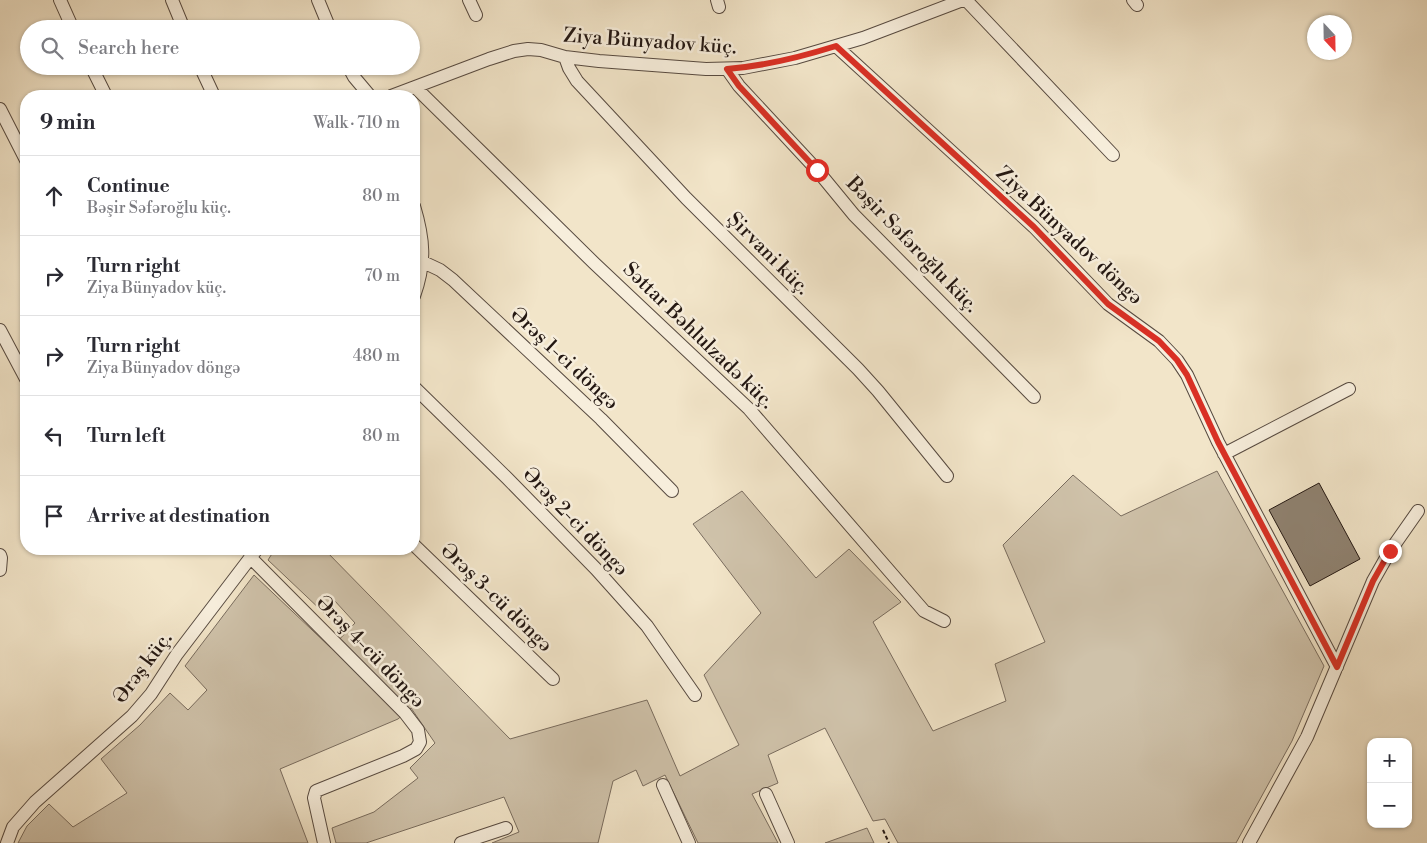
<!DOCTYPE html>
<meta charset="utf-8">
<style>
body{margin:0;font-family:"Libre Bodoni",serif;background:#f7f7f7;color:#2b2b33}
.controls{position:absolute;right:15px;bottom:15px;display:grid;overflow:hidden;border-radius:10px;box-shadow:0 1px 4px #0004}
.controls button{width:45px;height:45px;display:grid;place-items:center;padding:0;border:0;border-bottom:1px solid #e1e1e2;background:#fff;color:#2b2b33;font:25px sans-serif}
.compass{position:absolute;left:1307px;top:15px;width:45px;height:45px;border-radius:50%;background:#fff;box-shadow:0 1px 4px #0004;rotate:158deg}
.stop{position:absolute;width:15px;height:15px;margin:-11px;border:4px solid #d93025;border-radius:50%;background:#fff}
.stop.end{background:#d93025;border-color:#fff;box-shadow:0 1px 5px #0008}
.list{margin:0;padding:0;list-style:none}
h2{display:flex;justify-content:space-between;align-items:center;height:65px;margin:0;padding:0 20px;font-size:21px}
h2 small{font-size:16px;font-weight:400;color:#7c7c81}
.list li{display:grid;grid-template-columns:32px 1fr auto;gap:15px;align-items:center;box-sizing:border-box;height:80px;padding:0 20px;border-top:1px solid #e1e1e2}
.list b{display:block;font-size:19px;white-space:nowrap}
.list p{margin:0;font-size:16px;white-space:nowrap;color:#7c7c81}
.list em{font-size:16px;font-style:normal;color:#7c7c81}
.icon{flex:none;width:28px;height:28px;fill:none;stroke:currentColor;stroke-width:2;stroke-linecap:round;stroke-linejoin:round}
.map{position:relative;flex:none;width:1427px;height:843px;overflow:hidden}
.search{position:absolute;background:#fff;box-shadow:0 1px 4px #0004;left:20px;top:20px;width:400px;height:55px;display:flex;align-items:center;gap:12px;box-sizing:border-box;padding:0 18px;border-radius:28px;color:#7c7c81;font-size:19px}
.panel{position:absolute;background:#fff;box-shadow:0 1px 4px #0004;left:20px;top:90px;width:400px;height:465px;border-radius:20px}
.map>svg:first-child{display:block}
.green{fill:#cfc2aa;stroke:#796c5e}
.building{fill:#8f8271;stroke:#231712}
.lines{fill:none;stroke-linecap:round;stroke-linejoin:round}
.minor-casing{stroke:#574a40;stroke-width:14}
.path{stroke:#231712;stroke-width:2;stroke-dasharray:4 2.5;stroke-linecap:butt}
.minor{stroke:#f7eedc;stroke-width:12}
.route{stroke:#d93025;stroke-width:6}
.labels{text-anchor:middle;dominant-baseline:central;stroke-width:5;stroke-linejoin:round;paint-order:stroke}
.street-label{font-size:20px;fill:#231712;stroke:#f7eedc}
</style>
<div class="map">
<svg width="1427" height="843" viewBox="0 0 1427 843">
<rect width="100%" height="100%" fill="#f2e5c9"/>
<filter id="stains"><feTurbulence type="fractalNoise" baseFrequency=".004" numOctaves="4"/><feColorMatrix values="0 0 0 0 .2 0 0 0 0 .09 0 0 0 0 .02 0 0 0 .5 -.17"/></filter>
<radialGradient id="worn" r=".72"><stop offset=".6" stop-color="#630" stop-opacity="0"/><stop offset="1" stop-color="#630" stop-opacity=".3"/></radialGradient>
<path class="green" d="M 1217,471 L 1324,666 L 1292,741 L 1236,843 L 898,843 L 885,819 L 873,821 L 825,728 L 768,755 L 778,783 L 752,794 L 778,843 L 698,843 L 665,775 L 643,786 L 636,770 L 613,781 L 598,843 L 492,843 L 519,832 L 504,797 L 366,843 L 336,843 L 332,828 L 374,812 L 418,778 L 410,768 L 435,743 L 411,708 L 398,719 L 280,769 L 308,843 L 18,843 L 27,826 L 49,804 L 73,827 L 127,793 L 101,759 L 140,725 L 170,693 L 188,710 L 207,690 L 185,666 L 254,575 L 331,648 L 355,623 L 334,600 L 324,613 L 268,560 L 275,549 L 324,549 L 510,739 L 647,700 L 680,776 L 739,745 L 704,675 L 761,613 L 693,524 L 742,491 L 816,578 L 849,549 L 901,602 L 873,622 L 933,731 L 1006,701 L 995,664 L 1045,642 L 1003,545 L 1073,475 L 1121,516 Z
M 867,828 L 874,843 L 825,843 Z"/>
<path class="building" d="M 1319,483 L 1360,559 L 1310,586 L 1269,510 Z"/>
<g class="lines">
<defs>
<path id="minor" d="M 60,0 L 73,29
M 172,0 L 184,29
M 318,0 L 330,29
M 469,0 L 476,15
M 717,0 L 719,7
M 966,0 L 1113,155
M 1133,0 L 1137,5
M 836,46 L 1034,227 L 1108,304 L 1159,341 L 1177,360 L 1187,375 L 1218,442 L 1337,667
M 565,57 L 569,68 L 577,81 L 686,198 L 858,369 L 878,391 L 947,476
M 91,66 L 106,96
M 200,66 L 214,96
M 348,66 L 354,77 L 370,96
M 727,69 L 739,86 L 817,170 L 854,215 L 1034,397
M 415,87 L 594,263 L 749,409 L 924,611 L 944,621
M 391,96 L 489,59 L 514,51 L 528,49 L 541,50 L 565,57 L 599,61 L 706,69 L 743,68 L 795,58 L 863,38 L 963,0
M 0,109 L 26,160
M 414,206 C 424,239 426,263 414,296
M 423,262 L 440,270 L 453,280 L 601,419 L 672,491
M 0,330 L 26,379
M 414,387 L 507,478 L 596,569 L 647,626 L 695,695
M 1224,454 L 1349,389
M 414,545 L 553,679
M 0,555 L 1,558 L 0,570
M 250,557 L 405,713 L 418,730 L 420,742 L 416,749 L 403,756 L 316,791 L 314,798 L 324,843
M 663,785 L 689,843
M 766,794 L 788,843
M 7,843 L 13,827 L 35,802 L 132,716 L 151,694 L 177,654 L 257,549
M 461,843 L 506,828
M 1249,843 L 1307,737 L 1373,581 L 1390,551 L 1418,511"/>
</defs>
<use href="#minor" class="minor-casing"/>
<path class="path" d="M 883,830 L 889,843"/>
<use href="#minor" class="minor"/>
</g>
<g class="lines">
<path class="route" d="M 817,170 L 739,86 L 727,69 C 765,66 801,57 836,46 L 1034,227 L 1108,304 L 1159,341 L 1177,360 L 1187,375 L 1218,442 L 1337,667 L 1373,581 L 1390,551"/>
</g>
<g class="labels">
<g class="street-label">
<text transform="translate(650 42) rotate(4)">Ziya Bünyadov küç.</text>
<text transform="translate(1069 236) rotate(43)">Ziya Bünyadov döngə</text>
<text transform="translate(912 245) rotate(46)">Bəşir Səfəroğlu küç.</text>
<text transform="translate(768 254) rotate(45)">Şirvani küç.</text>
<text transform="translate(698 336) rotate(44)">Səttar Bəhlulzadə küç.</text>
<text transform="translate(564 359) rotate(43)">Ərəş 1-ci döngə</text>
<text transform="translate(575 522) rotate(46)">Ərəş 2-ci döngə</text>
<text transform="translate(496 598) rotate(44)">Ərəş 3-cü döngə</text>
<text transform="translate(370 652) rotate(46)">Ərəş 4-cü döngə</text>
<text transform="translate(143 668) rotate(-53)">Ərəş küç.</text>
</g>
</g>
<rect width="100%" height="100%" filter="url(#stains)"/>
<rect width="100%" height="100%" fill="url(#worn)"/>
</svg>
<div class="controls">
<button>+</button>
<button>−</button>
</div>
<svg class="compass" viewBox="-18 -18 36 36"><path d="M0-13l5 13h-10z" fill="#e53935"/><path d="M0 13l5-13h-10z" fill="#7c7c81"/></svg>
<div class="stop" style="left:817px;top:170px"></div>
<div class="stop end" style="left:1390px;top:551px"></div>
<div class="search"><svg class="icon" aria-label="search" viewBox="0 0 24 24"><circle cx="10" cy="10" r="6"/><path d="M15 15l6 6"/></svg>Search here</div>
<section class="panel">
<h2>9 min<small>Walk · 710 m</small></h2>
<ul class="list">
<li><svg class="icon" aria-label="ahead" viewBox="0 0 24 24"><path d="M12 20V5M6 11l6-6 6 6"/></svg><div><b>Continue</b><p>Bəşir Səfəroğlu küç.</p></div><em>80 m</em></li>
<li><svg class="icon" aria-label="right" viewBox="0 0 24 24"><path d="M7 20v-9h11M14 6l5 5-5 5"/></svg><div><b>Turn right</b><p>Ziya Bünyadov küç.</p></div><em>70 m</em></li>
<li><svg class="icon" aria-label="right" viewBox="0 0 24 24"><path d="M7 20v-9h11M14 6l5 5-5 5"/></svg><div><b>Turn right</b><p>Ziya Bünyadov döngə</p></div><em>480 m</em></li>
<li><svg class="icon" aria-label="left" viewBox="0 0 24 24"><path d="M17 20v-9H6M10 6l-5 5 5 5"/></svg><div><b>Turn left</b></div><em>80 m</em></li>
<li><svg class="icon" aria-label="arrive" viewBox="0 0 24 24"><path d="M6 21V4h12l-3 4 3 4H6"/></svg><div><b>Arrive at destination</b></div></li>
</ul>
</section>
</div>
